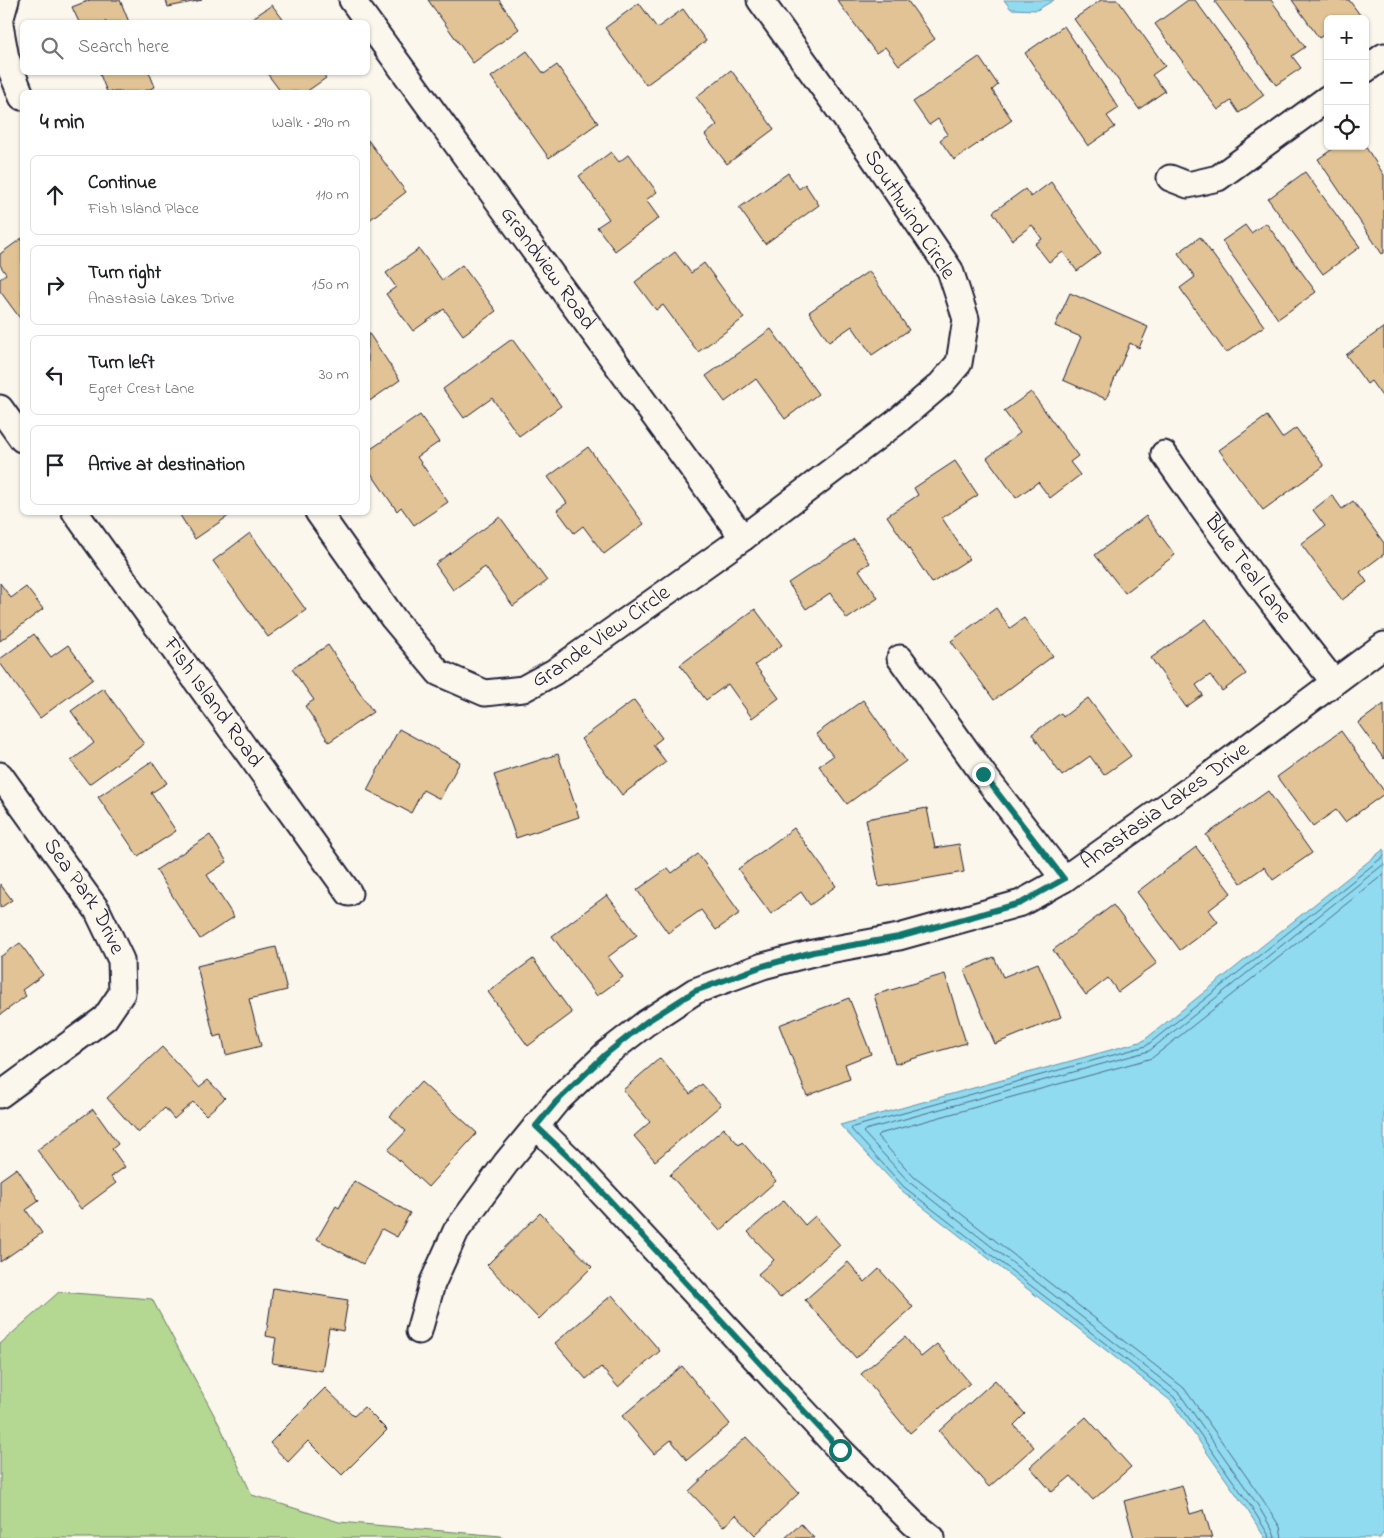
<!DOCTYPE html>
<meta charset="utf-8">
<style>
body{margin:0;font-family:"Indie Flower",sans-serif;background:#f2f2f2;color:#202124}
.controls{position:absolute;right:15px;top:15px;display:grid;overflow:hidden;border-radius:8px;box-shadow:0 1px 4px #0004}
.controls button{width:45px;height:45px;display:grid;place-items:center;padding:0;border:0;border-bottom:1px solid #e0e0e0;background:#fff;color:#202124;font:25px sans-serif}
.stop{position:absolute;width:15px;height:15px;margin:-11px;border:4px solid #0f766e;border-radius:50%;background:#fff}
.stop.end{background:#0f766e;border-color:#fff;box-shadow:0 1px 5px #0008}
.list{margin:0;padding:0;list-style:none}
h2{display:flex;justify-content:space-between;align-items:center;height:65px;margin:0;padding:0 20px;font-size:21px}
h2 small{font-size:16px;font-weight:400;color:#757577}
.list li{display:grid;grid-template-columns:32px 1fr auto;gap:15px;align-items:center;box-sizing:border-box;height:80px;margin:0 10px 10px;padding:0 10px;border:1px solid #e0e0e0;border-radius:8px}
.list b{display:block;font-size:19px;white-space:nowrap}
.list p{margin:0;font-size:16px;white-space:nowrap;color:#757577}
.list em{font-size:16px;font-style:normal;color:#757577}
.icon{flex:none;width:28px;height:28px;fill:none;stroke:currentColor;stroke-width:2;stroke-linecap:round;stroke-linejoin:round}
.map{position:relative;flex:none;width:1384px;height:1538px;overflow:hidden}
.search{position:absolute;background:#fff;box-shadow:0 1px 4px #0004;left:20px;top:20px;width:350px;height:55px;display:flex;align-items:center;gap:12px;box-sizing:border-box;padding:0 18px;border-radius:8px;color:#757577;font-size:19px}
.panel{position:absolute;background:#fff;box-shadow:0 1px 4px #0004;left:20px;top:90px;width:350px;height:425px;border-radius:8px}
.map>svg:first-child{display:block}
.green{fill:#b4d792;stroke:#6b7c66}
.water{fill:#90dbf0;stroke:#6491a8}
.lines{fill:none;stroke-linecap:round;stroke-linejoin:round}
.shore{stroke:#4e6c83;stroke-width:1}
.building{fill:#e1c395;stroke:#22223b}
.street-casing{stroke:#22223b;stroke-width:29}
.street{stroke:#fbf7ec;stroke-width:25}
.route{stroke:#0f766e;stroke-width:6}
.labels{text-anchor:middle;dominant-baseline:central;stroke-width:4.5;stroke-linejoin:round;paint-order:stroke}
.street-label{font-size:22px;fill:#22223b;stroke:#fbf7ec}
</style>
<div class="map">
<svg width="1384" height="1538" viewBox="0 0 1384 1538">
<rect width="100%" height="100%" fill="#fbf7ec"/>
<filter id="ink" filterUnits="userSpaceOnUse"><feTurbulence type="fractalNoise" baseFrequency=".02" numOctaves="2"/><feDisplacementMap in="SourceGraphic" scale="10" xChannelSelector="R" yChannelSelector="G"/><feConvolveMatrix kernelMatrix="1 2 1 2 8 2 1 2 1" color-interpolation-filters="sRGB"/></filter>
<g filter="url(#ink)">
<path class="green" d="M 59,1292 L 152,1299 L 220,1426 L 252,1495 L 339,1522 L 501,1536 L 503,1538 L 0,1538 L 0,1344 Z"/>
<path class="water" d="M 1004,0 L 1054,0 L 1037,10 L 1011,9 Z
M 1384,849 L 1384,1532 L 1380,1538 L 1265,1538 L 1248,1511 L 1171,1401 L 901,1190 L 840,1125 L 1143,1041 Z"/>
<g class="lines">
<path class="shore" d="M 1269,1538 L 1268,1534 L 1252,1508 L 1174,1397 L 904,1187 L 851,1129 L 853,1127 L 1146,1046 L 1384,856
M 1275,1538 L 1273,1531 L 1257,1504 L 1179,1393 L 909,1182 L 863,1132 L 865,1130 L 1149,1051 L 1384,864
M 1282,1538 L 1280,1527 L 1263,1500 L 1184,1388 L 914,1177 L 877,1136 L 879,1134 L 1152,1058 L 1384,874"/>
</g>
<path class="building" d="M 90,0 L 120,0 L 129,22 L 79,22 L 72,7 Z
M 166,0 L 202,0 L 168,7 Z
M 428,0 L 499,0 L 519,29 L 473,63 Z
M 837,0 L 907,0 L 935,39 L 899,65 L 885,47 L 876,53 Z
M 1101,0 L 1118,0 L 1165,66 L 1152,75 L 1165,91 L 1139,109 L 1074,19 Z
M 1188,0 L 1195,0 L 1264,95 L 1239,113 L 1231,101 L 1218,110 L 1155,24 Z
M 1218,0 L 1271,0 L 1305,47 L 1292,56 L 1301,68 L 1276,85 L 1215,2 Z
M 1292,0 L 1349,0 L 1363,19 L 1328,19 L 1328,32 L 1319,38 Z
M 639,3 L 657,28 L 683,9 L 706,41 L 646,85 L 605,28 Z
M 272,5 L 285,22 L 247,22 Z
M 1064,26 L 1119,108 L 1107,116 L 1115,127 L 1088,146 L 1025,53 Z
M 527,51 L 544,74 L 557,65 L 598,123 L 549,158 L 491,77 Z
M 979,57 L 998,85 L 992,90 L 1012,120 L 954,160 L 940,140 L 948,134 L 938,119 L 929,125 L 913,102 Z
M 731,70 L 774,129 L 727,164 L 705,135 L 717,125 L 696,97 Z
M 99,72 L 149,72 L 155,87 L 142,92 L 107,92 Z
M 266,72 L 322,72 L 326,78 L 306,92 L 281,92 Z
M 368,140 L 406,192 L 368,221 Z
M 1337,146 L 1365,146 L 1384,175 L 1384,253 L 1382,254 L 1318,159 Z
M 611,152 L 619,162 L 629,154 L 657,192 L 646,200 L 659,218 L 615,251 L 597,227 L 609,219 L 579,176 Z
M 1305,172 L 1360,247 L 1323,274 L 1268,199 Z
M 788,173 L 799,189 L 805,184 L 819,205 L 765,244 L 739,208 Z
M 1051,182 L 1101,253 L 1077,271 L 1063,252 L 1049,262 L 1035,244 L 1042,239 L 1032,225 L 1012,240 L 993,212 L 1025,189 L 1031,197 Z
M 1266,223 L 1316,292 L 1278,319 L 1222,241 L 1245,225 L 1251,233 Z
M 1200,237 L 1264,326 L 1226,353 L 1180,288 L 1195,277 L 1178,253 Z
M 22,238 L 22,321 L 0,291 L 0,279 L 6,274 L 0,265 L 0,254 Z
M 419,249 L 442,280 L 462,265 L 496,311 L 463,335 L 444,309 L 413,331 L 386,294 L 396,287 L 386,273 Z
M 675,252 L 691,273 L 704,263 L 744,318 L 698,352 L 663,305 L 656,310 L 635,282 Z
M 869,271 L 909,330 L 872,355 L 852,326 L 829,342 L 809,312 Z
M 1070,293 L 1148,327 L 1139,348 L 1130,343 L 1106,399 L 1063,380 L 1081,337 L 1055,326 Z
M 1384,327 L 1384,399 L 1371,381 L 1367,384 L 1346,355 Z
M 771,329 L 818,394 L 785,419 L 756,379 L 725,402 L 706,376 Z
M 368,332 L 400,380 L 368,402 Z
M 512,339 L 561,406 L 519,436 L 492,398 L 464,418 L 443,389 Z
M 1031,392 L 1078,456 L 1070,462 L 1080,475 L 1050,498 L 1038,482 L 1016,498 L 987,458 L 1020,433 L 1004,411 Z
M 420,415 L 439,442 L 417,457 L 448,502 L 414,525 L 401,507 L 397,511 L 368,469 L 368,451 Z
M 1267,416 L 1282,438 L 1296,428 L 1324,466 L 1263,510 L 1219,450 Z
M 588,447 L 644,524 L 604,554 L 583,526 L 574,533 L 557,510 L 567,503 L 548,477 Z
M 955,461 L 978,495 L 942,518 L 969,559 L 932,583 L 887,516 L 918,495 L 914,488 Z
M 1332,495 L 1342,509 L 1353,501 L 1384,543 L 1384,554 L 1360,572 L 1367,582 L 1342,600 L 1301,544 L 1325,526 L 1313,510 Z
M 178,512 L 229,512 L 230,515 L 195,539 Z
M 1146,516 L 1175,555 L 1125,593 L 1095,555 Z
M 500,517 L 547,581 L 513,606 L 485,567 L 453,590 L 435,564 Z
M 250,533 L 306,610 L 268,637 L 213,561 Z
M 854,539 L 870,563 L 859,570 L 878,598 L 847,619 L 830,593 L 806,609 L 788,583 Z
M 0,583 L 11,598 L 26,587 L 43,609 L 0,641 Z
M 996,608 L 1010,628 L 1024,618 L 1053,656 L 994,700 L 951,641 Z
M 755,609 L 782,645 L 755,665 L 779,698 L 752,718 L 728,684 L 706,700 L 680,665 Z
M 1206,619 L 1246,674 L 1222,691 L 1210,675 L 1196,685 L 1203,695 L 1186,707 L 1151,658 Z
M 34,634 L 51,657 L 68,645 L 93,679 L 40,718 L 0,663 L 0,659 Z
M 328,645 L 373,712 L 329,742 L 305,706 L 314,700 L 292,669 Z
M 103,688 L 144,744 L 89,784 L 71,761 L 94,743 L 71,711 Z
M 1088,698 L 1131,756 L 1104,775 L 1090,756 L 1062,776 L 1032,734 L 1061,713 L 1063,717 Z
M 634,700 L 662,738 L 653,745 L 666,762 L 622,795 L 581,739 Z
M 863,700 L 906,761 L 847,804 L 819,766 L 833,756 L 816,734 Z
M 1384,704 L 1384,759 L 1358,723 Z
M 399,729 L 460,762 L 440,799 L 423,790 L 411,813 L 367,790 Z
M 1341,731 L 1384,791 L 1384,794 L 1345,822 L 1336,810 L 1313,826 L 1277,777 Z
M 558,754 L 579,817 L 516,838 L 494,775 Z
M 152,761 L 167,783 L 151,793 L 176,831 L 138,856 L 98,797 Z
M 1268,791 L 1312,853 L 1273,880 L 1264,867 L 1241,883 L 1206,835 Z
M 927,808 L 935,848 L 959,844 L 964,872 L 879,887 L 866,819 Z
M 794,828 L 836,886 L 810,905 L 801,892 L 771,914 L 738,869 Z
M 210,835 L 227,862 L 207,875 L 234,917 L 200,939 L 156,870 Z
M 1196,847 L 1231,893 L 1209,910 L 1218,922 L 1180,950 L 1137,892 Z
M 698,854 L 740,913 L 716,930 L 701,910 L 668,933 L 637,890 L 668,868 L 672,873 Z
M 0,884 L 12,900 L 0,908 Z
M 607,895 L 637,935 L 608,957 L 623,977 L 597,996 L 552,936 Z
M 1113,905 L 1157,963 L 1118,992 L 1108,978 L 1086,995 L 1053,950 Z
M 20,943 L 43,975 L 22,990 L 26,996 L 0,1015 L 0,957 Z
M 276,947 L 287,990 L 249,999 L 261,1046 L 226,1055 L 222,1035 L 214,1037 L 197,966 Z
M 994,957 L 1003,977 L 1038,963 L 1061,1017 L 995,1044 L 964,970 Z
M 533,959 L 572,1013 L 528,1046 L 488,992 Z
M 945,974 L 966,1043 L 895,1064 L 874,995 Z
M 849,998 L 871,1054 L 845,1064 L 850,1079 L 807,1096 L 779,1025 Z
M 162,1047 L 199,1087 L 208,1080 L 225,1098 L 206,1115 L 193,1102 L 174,1119 L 165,1108 L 138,1133 L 107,1098 Z
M 660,1058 L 690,1094 L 702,1084 L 721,1105 L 655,1161 L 634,1136 L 650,1122 L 623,1090 Z
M 421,1082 L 477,1133 L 428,1187 L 388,1150 L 406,1131 L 390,1116 Z
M 93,1109 L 118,1144 L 112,1149 L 125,1167 L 111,1177 L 116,1183 L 81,1209 L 37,1150 Z
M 724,1128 L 739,1145 L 742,1142 L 776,1181 L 720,1231 L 670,1175 Z
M 17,1168 L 39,1201 L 26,1210 L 42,1233 L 0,1262 L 0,1180 Z
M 354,1181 L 410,1213 L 397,1237 L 382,1229 L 363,1264 L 317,1239 L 336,1206 L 339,1208 Z
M 784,1200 L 805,1225 L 815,1216 L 840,1245 L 780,1298 L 758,1274 L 774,1260 L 748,1232 Z
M 540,1213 L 592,1267 L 539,1319 L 487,1265 Z
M 848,1262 L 865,1282 L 879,1269 L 913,1307 L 856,1358 L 805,1300 Z
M 273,1288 L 348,1300 L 343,1331 L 329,1328 L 322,1371 L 272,1363 L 276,1338 L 266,1336 Z
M 612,1295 L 660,1351 L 618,1387 L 601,1367 L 586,1379 L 555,1343 Z
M 905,1337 L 921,1357 L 937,1344 L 970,1383 L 910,1433 L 861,1374 Z
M 682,1366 L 730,1424 L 687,1460 L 671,1440 L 654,1454 L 622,1416 Z
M 995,1380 L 1025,1414 L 1014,1425 L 1034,1447 L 989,1487 L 939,1431 Z
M 325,1388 L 354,1416 L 364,1407 L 387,1430 L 342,1475 L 308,1441 L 288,1462 L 270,1443 Z
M 1086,1417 L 1131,1467 L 1093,1500 L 1071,1476 L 1052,1492 L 1030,1467 Z
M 746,1437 L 799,1493 L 755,1535 L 736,1515 L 723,1527 L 689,1491 Z
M 1182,1485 L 1190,1514 L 1204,1510 L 1212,1538 L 1134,1538 L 1124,1501 Z
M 801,1524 L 814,1538 L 785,1538 Z"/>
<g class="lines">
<defs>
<g id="street">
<path id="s1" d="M 352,0 L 743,538"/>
<path d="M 0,21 L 6,0"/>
<path d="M 0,25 L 6,58 L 22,97"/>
<path d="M 1365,70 L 1384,56"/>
<path d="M 1170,178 L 1188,185 L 1218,178 L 1328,98"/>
<path d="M 0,408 L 22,439"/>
<path id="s2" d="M 1164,454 C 1218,532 1275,608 1334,682"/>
<path id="s3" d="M 75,512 L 349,893"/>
<path id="s4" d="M 318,512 L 393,618 L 439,673 L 485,693 L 523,689 L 554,672 L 743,538 L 895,423 L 941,384 L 959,363 L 966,319 L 950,270 L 871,154 L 760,0"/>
<path d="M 900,658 L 983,774 L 1064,879"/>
<path id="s5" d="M 0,775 L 97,910 L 121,960 L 122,993 L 105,1018 L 0,1095"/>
<path d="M 536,1126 L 579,1168 L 840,1450 L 913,1523 L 932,1538"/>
<path id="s6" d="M 419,1331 L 432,1284 L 456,1231 L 506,1163 L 556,1102 L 606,1054 L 646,1023 L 695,991 L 763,966 L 813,953 L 899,937 L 1021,903 L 1064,879 L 1209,776 L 1384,645"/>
</g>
</defs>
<use href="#street" class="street-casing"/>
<use href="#street" class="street"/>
</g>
</g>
<g class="lines" filter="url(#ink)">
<path class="route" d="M 840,1450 L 580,1168 L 536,1126 L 556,1102 L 606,1054 L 646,1022 L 695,991 L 763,966 L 813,952 L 899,937 L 1021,903 L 1064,879 L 983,774"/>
</g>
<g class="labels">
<g class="street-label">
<text transform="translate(909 215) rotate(57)">Southwind Circle</text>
<text stroke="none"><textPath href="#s1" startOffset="332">Grandview Road</textPath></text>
<text stroke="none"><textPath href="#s2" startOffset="142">Blue Teal Lane</textPath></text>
<text stroke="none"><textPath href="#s4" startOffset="384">Grande View Circle</textPath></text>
<text stroke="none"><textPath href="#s3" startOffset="235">Fish Island Road</textPath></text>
<text stroke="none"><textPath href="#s6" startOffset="961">Anastasia Lakes Drive</textPath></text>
<text stroke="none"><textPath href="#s5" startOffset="148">Sea Park Drive</textPath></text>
</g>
</g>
</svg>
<div class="controls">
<button>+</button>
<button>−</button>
<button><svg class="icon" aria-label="locate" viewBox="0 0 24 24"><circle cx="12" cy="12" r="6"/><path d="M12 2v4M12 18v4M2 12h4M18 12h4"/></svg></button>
</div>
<div class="stop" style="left:840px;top:1450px"></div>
<div class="stop end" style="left:983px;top:774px"></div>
<div class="search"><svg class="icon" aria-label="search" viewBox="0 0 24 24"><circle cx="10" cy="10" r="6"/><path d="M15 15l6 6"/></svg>Search here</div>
<section class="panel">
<h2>4 min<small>Walk · 290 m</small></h2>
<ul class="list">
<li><svg class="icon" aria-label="ahead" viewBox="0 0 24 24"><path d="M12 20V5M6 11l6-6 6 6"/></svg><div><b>Continue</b><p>Fish Island Place</p></div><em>110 m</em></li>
<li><svg class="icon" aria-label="right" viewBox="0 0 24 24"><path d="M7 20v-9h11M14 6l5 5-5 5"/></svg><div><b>Turn right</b><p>Anastasia Lakes Drive</p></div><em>150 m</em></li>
<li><svg class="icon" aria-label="left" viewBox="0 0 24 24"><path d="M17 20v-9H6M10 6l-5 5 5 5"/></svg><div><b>Turn left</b><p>Egret Crest Lane</p></div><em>30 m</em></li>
<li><svg class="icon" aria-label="arrive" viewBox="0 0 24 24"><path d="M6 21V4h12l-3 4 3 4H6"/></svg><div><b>Arrive at destination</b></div></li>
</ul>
</section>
</div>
